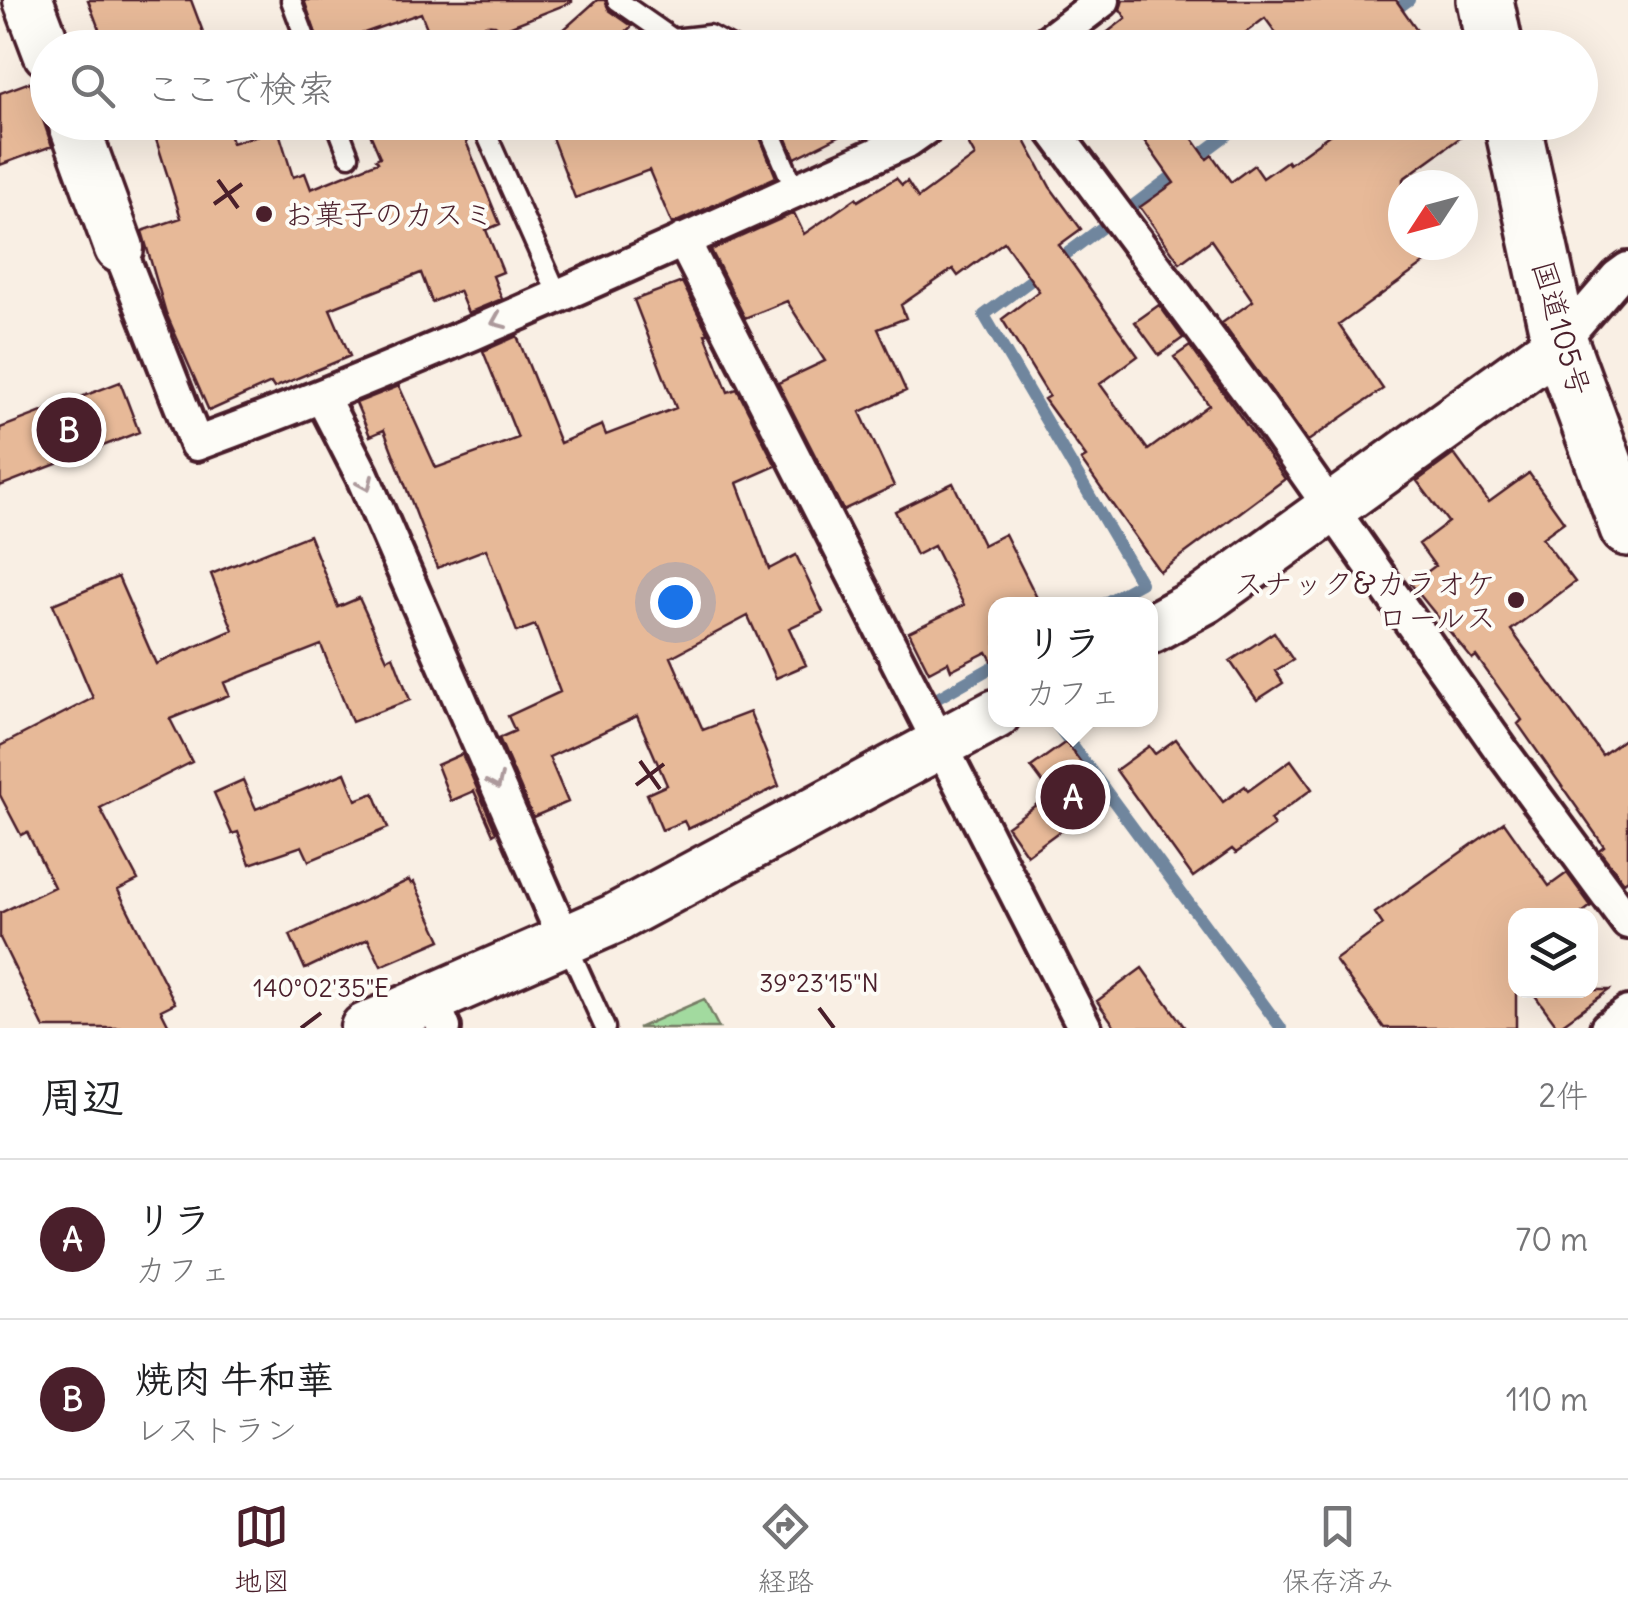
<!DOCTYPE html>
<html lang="ja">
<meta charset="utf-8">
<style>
body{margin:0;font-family:Delius,"Klee One",sans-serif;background:#f2f2f2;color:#202124}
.controls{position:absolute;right:30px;bottom:30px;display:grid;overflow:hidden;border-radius:20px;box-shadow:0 10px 40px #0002}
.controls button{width:90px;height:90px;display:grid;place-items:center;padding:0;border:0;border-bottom:2px solid #e0e0e0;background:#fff;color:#202124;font:50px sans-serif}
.compass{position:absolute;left:1388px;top:170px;width:90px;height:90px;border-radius:50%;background:#fff;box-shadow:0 10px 40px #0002;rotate:234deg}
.you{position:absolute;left:675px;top:602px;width:35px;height:35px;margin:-25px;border:8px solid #fff;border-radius:50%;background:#1a73e8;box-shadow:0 0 0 15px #1a73e833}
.badge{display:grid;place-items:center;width:65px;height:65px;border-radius:50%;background:#4a1f2b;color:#fff;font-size:32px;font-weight:700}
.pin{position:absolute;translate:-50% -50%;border:5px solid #fff;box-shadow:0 2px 10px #0006}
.popup{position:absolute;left:988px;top:597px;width:170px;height:130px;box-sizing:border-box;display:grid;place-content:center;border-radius:20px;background:#fff;filter:drop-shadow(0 2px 8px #0005);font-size:32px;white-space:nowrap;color:#757577}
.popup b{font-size:38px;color:#202124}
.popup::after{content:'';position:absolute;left:50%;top:100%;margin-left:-20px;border:20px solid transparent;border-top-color:#fff}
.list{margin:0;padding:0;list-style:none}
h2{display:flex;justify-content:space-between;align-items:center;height:130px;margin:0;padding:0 40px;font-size:42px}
h2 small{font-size:32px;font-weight:400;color:#757577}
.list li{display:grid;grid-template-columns:65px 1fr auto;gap:30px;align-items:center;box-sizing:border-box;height:160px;padding:0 40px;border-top:2px solid #e0e0e0}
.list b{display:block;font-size:38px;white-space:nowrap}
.list p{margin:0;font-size:32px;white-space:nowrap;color:#757577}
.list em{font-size:32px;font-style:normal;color:#757577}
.icon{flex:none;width:55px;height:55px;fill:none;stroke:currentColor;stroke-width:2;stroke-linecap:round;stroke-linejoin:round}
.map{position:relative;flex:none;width:1628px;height:1028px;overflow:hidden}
.search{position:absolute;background:#fff;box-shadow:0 10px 40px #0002;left:30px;right:30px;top:30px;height:110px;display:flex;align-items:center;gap:25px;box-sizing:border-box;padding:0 35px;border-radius:55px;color:#757577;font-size:38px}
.sheet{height:450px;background:#fff}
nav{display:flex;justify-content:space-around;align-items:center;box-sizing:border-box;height:140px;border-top:2px solid #e0e0e0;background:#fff;font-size:28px;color:#757577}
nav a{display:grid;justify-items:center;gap:5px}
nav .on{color:#4a1f2b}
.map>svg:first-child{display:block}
.green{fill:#a2da9f;stroke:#767c65;stroke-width:2.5}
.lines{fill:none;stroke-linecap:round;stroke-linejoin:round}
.stream{stroke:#70869e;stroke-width:12}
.building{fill:#e7b998;stroke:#4a1f2b;stroke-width:2.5}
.lane-casing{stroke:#4a1f2b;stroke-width:25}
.street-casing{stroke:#4a1f2b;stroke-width:40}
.secondary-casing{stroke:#4a1f2b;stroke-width:55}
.highway-casing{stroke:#4a1f2b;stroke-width:62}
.lane{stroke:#fdfcf7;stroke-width:18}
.street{stroke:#fdfcf7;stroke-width:32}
.secondary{stroke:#fdfcf7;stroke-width:48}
.highway{stroke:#fdfcf7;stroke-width:55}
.oneway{stroke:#ac999b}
.ticks{fill:none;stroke:#4a1f2b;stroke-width:4}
.poi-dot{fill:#4a1f2b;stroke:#fdfcf7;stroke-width:4}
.labels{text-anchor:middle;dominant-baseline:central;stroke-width:8;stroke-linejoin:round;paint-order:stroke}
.poi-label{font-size:30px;fill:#4a1f2b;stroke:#fdfcf7;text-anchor:start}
.street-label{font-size:30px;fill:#4a1f2b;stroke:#fdfcf7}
.ticks-label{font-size:25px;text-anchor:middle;fill:#4a1f2b;stroke:#fdfcf7;stroke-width:8;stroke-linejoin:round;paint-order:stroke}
</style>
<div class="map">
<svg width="1628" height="1028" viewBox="0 0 1628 1028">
<rect width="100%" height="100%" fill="#f9efe4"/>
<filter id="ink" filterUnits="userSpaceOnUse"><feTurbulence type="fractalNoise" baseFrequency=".01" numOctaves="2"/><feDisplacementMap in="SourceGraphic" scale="20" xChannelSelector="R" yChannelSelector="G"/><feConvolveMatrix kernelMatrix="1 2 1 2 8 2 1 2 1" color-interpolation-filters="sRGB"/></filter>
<g filter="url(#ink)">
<path class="green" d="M 704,999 L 719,1028 L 638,1028 Z"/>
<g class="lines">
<path class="stream" d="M 1387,16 L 1409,0
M 1135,204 L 1244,122
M 1103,604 L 1141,583 L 984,315 L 1104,226
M 936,699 L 996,665
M 1058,726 L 1281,1028"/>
</g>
<path class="building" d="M 88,0 L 191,0 L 209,48 L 106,48 Z
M 304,0 L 572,0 L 572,2 L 501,30 L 495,25 L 485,25 L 472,41 L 457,48 L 435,48 L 421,13 L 321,48 Z
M 597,0 L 605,0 L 609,10 L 632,26 L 608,48 L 543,48 Z
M 1123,0 L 1396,0 L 1430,48 L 1287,48 L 1265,18 L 1225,48 L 1087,48 L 1126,18 L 1120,9 Z
M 30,82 L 52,146 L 0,165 L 0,93 Z
M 188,122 L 226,122 L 232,143 L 278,129 L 293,177 L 305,173 L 311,189 L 378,162 L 376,159 L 380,157 L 365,122 L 458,122 L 500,224 L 486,230 L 503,272 L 493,276 L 502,299 L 468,313 L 459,291 L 432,302 L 421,273 L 330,309 L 350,356 L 274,388 L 271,383 L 209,411 L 166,313 L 142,231 L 181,218 L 154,133 Z
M 546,122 L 754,122 L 776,177 L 672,224 L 649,170 L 575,198 Z
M 780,122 L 867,122 L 795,158 Z
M 986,122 L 1015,122 L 1050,187 L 1081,229 L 1059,245 L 1138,356 L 1100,384 L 1148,450 L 1209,405 L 1174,357 L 1190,346 L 1285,479 L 1160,572 L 1081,460 L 1086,457 L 1044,399 L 1049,396 L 1002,319 L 1039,291 L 1004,242 L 958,276 L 953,269 L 901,305 L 906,318 L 878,329 L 906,391 L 860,412 L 894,486 L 843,510 L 778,383 L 825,361 L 787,301 L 745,318 L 711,250 L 794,213 L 804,234 L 856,198 L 858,201 L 896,178 L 902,185 L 907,181 L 918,198 L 975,156 L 965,138 Z
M 1131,122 L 1181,122 L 1207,159 L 1212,155 L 1231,182 L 1254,165 L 1263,178 L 1287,161 L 1289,164 L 1347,122 L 1482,122 L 1403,179 L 1403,245 L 1450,245 L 1339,325 L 1383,389 L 1308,441 L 1222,323 L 1253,301 L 1211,240 L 1180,263 L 1140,207 L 1174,183 Z
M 682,282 L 708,333 L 705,334 L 728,392 L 737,389 L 776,466 L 737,483 L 769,569 L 796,555 L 823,612 L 789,628 L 806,665 L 776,678 L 748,616 L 671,657 L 703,730 L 750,712 L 779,786 L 688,829 L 684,821 L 662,830 L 647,794 L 667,785 L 637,716 L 549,757 L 568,802 L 533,817 L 499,738 L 515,731 L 508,716 L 560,692 L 535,625 L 517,632 L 486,549 L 437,568 L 384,430 L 370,436 L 356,403 L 399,386 L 436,468 L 518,438 L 483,351 L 517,336 L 560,443 L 602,425 L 606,435 L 676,408 L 634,300 Z
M 1159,305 L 1183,338 L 1159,355 L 1135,322 Z
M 120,382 L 139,432 L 0,486 L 0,428 Z
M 1454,454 L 1489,502 L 1529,473 L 1564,522 L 1542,538 L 1575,582 L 1511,630 L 1602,755 L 1628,736 L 1628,879 L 1624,882 L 1599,850 L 1604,846 L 1518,724 L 1522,720 L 1476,656 L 1472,659 L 1411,584 L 1435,566 L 1419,544 L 1448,522 L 1417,481 Z
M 953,483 L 983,545 L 1005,534 L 1040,604 L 996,604 L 996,668 L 987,652 L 951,670 L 948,662 L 929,672 L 909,632 L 964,605 L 934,546 L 916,555 L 895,511 Z
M 309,535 L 338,607 L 359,598 L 387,659 L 393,656 L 410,700 L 352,722 L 321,645 L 224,683 L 229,695 L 170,719 L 192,762 L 100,808 L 138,880 L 118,890 L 175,1003 L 161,1010 L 170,1028 L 44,1028 L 0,938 L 0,913 L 54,887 L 27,832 L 21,835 L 0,795 L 0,746 L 93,698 L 53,604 L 118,577 L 156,664 L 233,630 L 211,574 Z
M 1274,632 L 1293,660 L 1275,671 L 1283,683 L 1257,700 L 1230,661 Z
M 1176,739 L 1223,802 L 1245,786 L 1248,791 L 1291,760 L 1312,789 L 1270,820 L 1274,826 L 1236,853 L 1232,849 L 1193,877 L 1116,770 L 1149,746 L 1155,754 Z
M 1066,742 L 1106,797 L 1027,855 L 1007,826 L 1051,794 L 1031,767 Z
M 462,754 L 496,832 L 493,834 L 474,791 L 451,801 L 437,765 Z
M 345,773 L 356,800 L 374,793 L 388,828 L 309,861 L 302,846 L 250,864 L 238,832 L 232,834 L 214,793 L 243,780 L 256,809 Z
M 1504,822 L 1549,886 L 1567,873 L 1591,906 L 1578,916 L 1516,916 L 1516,1028 L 1384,1028 L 1335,960 L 1383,925 L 1375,913 Z
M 409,880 L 411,884 L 414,882 L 441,940 L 381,966 L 368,939 L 305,969 L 290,935 Z
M 1142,968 L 1185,1028 L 1116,1028 L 1097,1001 Z
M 1531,990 L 1609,990 L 1558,1027 Z"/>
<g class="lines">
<defs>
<path id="lane" d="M 291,0 L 309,48
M 617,0 L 673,39 L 709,35 L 733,48
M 483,48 L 490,36
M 336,122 L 349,156
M 481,122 L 558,295
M 766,122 L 795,190
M 565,940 L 605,1028"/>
<path id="street" d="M 1040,48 L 1103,0
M 1047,122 L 1260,407 L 1504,754 L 1628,922
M 683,240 L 1085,1028
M 119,248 L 196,444 C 438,355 671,245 907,141 L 934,122
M 1560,343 L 1617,277 L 1628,269
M 322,397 L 362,475 L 565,940
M 432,1000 L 444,1028
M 1607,1028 L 1628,1013"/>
<path id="secondary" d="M 28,0 L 48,53
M 73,122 L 119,248
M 1150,629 L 1205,599 L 1560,343
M 365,1028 L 614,919 L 996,714"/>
<path id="highway" d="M 1485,0 L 1495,48
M 1512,122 L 1560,343 L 1628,528"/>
</defs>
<use href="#lane" class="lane-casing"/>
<use href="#street" class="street-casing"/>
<use href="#secondary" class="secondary-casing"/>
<use href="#highway" class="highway-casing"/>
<use href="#lane" class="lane"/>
<use href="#street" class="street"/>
<use href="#secondary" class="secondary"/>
<use href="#highway" class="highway"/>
</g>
<defs><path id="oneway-chevron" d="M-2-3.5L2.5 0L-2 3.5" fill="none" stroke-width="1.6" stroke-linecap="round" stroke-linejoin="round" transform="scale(2.5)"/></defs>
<g class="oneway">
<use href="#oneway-chevron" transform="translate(498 321) rotate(157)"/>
<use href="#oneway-chevron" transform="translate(366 484) rotate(66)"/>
<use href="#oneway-chevron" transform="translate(496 782) rotate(66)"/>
</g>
</g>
<path class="ticks" d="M 218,180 L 238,208M 214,204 L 242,184M 640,761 L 660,789M 636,785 L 664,764M 819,1008 L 834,1028M 301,1028 L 321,1013"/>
<g class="poi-dot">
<circle cx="264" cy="214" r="10"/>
<circle cx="1516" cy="600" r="10"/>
</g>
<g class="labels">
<g class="poi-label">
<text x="284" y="214">お菓子のカスミ</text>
<text x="1496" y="583" text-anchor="end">スナック&amp;カラオケ<tspan x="1496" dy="34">ロールス</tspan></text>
</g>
<g class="street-label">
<text transform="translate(1562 328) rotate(74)">国道105号</text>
</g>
</g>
<g class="ticks-label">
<text x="819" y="992">39°23'15"N</text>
<text x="321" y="997">140°02'35"E</text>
</g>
</svg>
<div class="controls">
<button><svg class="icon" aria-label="layers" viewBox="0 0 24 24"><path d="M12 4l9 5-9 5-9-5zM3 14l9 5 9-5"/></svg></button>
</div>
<svg class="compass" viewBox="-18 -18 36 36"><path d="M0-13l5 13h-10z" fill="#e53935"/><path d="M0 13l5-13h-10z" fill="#757577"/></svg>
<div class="you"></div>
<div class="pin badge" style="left:1073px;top:797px">A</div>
<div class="popup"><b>リラ</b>カフェ</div>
<div class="pin badge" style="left:69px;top:430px">B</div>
<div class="search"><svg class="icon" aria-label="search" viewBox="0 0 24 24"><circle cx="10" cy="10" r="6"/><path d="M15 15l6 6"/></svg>ここで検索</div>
</div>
<section class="sheet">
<h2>周辺<small>2件</small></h2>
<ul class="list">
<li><span class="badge">A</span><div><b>リラ</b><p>カフェ</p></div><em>70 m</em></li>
<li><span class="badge">B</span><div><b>焼肉 牛和華</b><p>レストラン</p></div><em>110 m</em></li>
</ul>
</section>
<nav>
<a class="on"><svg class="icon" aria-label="map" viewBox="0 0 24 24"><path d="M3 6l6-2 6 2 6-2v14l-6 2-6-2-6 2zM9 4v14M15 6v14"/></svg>地図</a>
<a><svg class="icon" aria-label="directions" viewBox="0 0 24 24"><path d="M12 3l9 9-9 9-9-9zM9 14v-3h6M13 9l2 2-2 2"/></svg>経路</a>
<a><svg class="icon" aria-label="saved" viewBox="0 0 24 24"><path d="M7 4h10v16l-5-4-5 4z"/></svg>保存済み</a>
</nav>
